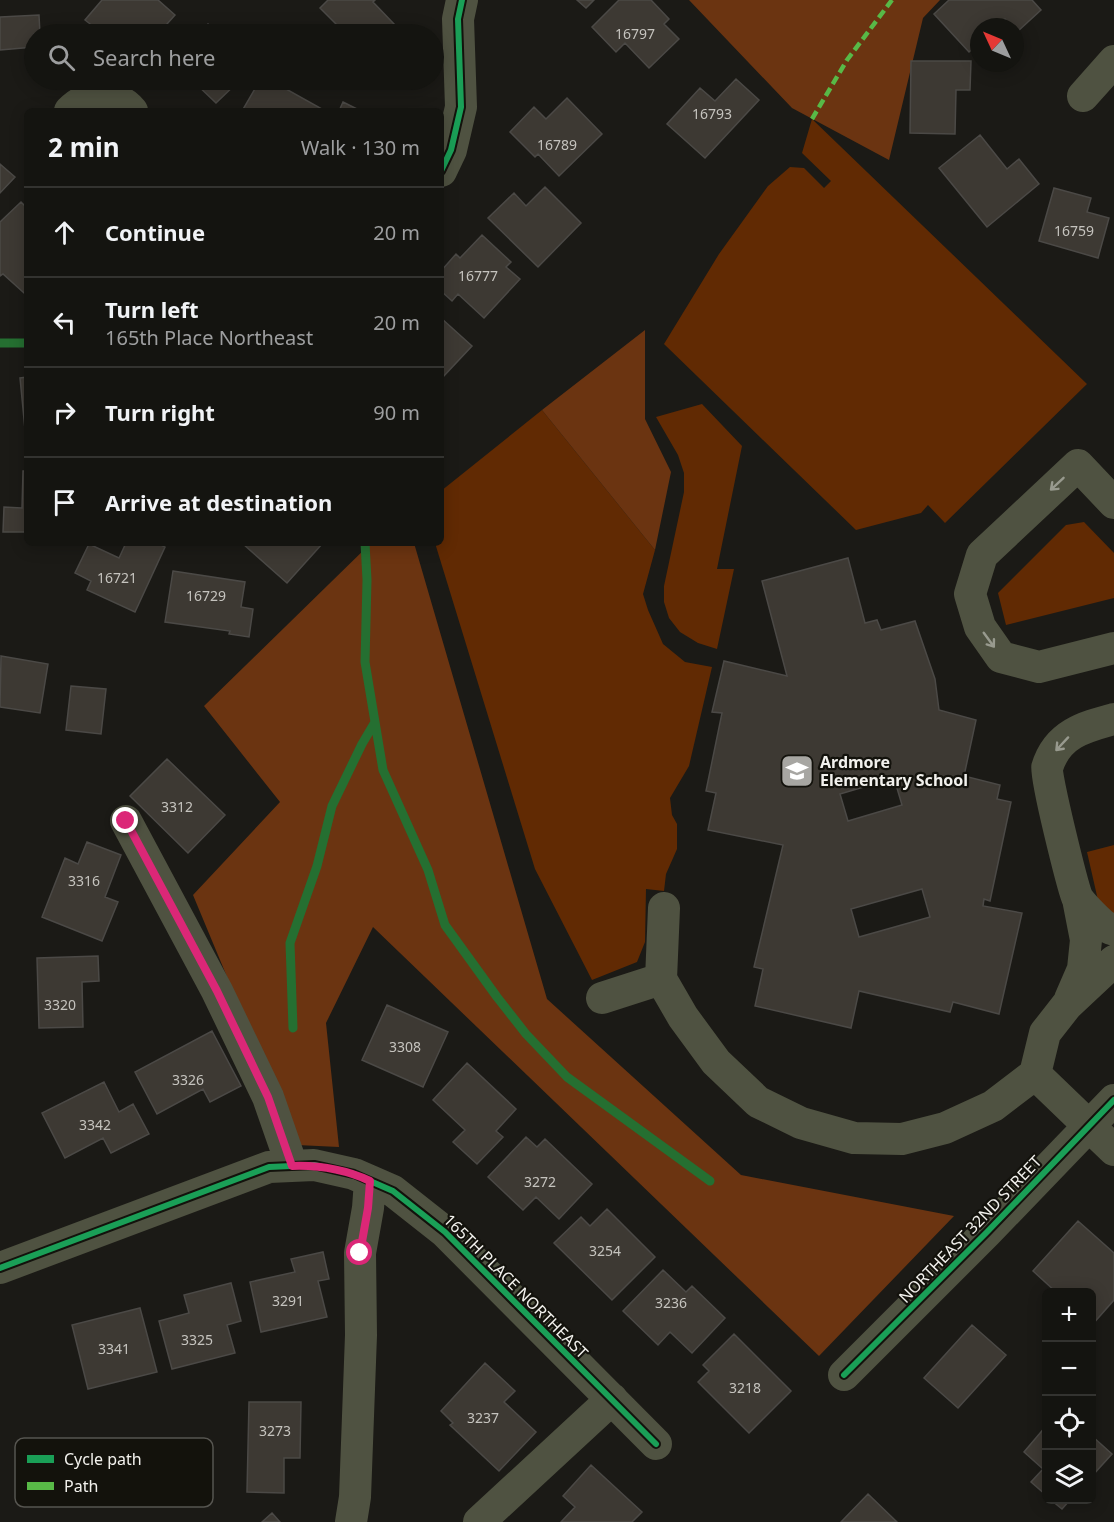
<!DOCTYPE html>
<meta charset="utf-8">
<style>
body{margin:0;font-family:"Noto Sans",sans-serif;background:#1d1d19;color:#f1f3f6}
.controls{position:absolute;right:18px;bottom:18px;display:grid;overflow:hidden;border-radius:9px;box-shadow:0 3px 15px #0003}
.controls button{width:54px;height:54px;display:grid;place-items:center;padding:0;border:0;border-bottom:2px solid #333330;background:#141410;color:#f1f3f6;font:30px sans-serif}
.compass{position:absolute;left:970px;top:18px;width:54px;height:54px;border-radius:50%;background:#141410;box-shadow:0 3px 15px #0003;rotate:314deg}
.stop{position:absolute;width:18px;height:18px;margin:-14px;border:4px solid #db2777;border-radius:50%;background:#fff}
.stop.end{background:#db2777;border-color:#fff;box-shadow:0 2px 6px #0008}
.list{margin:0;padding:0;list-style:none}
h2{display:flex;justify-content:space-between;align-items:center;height:78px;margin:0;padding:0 24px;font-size:26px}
h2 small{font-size:20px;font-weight:400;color:#9d9e9f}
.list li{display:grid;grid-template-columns:39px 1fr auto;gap:18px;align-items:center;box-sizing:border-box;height:90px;padding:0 24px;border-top:2px solid #333330}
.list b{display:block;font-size:22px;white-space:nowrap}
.list p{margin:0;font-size:20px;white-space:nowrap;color:#9d9e9f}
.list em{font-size:20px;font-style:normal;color:#9d9e9f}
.icon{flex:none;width:33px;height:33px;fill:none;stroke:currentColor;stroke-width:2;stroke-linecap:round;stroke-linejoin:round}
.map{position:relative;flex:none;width:1114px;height:1522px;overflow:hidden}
.search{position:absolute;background:#141410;box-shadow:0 3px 15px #0003;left:24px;top:24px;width:420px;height:66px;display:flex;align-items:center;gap:15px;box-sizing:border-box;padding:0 21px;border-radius:33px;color:#9d9e9f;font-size:22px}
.panel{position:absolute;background:#141410;box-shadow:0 3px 15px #0003;left:24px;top:108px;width:420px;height:438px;border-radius:9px}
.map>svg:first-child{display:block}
.green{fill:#612a03}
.forest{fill:#6b3411}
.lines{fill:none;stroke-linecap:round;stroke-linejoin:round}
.stream{stroke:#256f31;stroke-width:9}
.building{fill:#3d3933;stroke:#4b4946;stroke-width:1.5;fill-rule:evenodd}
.minor{stroke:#4f5241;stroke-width:32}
.quiet{stroke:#58b947;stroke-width:4.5;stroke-dasharray:9 4.5;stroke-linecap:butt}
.cycleway-casing{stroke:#13120c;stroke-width:10}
.cycleway{stroke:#1a9f57;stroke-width:6}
.oneway{stroke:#989a8e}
.route{stroke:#db2777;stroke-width:8}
.labels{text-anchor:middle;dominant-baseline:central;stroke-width:4.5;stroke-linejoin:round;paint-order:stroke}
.number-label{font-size:14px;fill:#c5c3be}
.poi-label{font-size:16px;font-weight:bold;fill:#f2f1ed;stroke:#13120c;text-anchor:start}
.street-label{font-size:16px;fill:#f2f1ed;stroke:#13120c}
.key{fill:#13120c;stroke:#565550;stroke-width:1.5}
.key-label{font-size:16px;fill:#f2f1ed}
</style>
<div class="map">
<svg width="1114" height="1522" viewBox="0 0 1114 1522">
<rect width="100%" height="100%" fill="#1b1a16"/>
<path class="green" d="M 812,119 L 1087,384 L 945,523 L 928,505 L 921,513 L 856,530 L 664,344 L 719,254 L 768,186 L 790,167 L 804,168 L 824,188 L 831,181 L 802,153 Z
M 702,404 L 742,446 L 717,569 L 734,569 L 717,649 L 698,643 L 680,632 L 669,618 L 664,602 L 664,586 L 684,492 L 684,473 L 678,455 L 656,417 Z
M 542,410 L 655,550 L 643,594 L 648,610 L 663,644 L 685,662 L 712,667 L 689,766 L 670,798 L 672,815 L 677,824 L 677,849 L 666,874 L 664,891 L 646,889 L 645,942 L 637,962 L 592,980 L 535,869 L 435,543 L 441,543 L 441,491 Z
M 1084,522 L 1114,553 L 1114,598 L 1006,625 L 998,593 L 1066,525 Z
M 1114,845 L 1114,921 L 1100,909 L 1087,852 Z"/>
<path class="forest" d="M 689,0 L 940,0 L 923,18 L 889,160 L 792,108 Z
M 645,330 L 645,419 L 671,472 L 655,550 L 542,410 Z
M 371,543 L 414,543 L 547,999 L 741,1175 L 954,1216 L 819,1356 L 373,927 L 326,1023 L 339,1147 L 297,1145 L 193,895 L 280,802 L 204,706 Z"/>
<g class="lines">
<path class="stream" d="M 0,343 L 27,343
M 365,543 L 367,580 L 365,662 L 383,770 L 428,870 L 445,925 L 497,997 L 526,1034 L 567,1077 L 710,1181
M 293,1028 L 290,943 L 317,866 L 332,806 L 362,744 L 375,722"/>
</g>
<path class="building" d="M 102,0 L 158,0 L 175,15 L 158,34 L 125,34 L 121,31 L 118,34 L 103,34 L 85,20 Z
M 328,0 L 375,0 L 373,2 L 394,24 L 383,34 L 346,34 L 320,8 Z
M 577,0 L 594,0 L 586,8 Z
M 619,0 L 651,0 L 669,19 L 664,24 L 679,39 L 649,68 L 625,43 L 616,52 L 592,27 Z
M 949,0 L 1032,0 L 1041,10 L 1017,32 L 1015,27 L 1012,27 L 1005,19 L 997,27 L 979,27 L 979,43 L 969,52 L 934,14 Z
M 39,15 L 40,34 L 34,34 L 34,47 L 0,50 L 0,17 Z
M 208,24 L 218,34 L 196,34 Z
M 911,61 L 971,61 L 970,90 L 956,90 L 955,134 L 910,133 Z
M 736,79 L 759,100 L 705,158 L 667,124 L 700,88 L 715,101 Z
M 192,80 L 240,80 L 216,103 Z
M 260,80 L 270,80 L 322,109 L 321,111 L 242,111 Z
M 567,98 L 602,134 L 559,176 L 538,154 L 535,157 L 510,132 L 534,107 L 546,119 Z
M 343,102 L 361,111 L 339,111 Z
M 980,135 L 1007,169 L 1019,159 L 1039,184 L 987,227 L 939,168 Z
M 0,164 L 15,177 L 0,193 Z
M 545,187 L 581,223 L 538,267 L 488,218 L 514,193 L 526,206 Z
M 1054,188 L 1091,198 L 1087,212 L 1109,218 L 1098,258 L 1039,241 Z
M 21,202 L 27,208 L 27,289 L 24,293 L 3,274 L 0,276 L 0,222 Z
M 482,235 L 511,262 L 506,267 L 520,279 L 484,318 L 458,294 L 452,301 L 441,291 L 441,271 L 456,254 L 460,258 Z
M 441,318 L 472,346 L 441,379 Z
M 27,377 L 27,450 L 20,378 Z
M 23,471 L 27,471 L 27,532 L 3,532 L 4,507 L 22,508 Z
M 126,543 L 157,543 L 165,547 L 135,612 L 87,590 L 91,581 L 75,573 L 89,544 L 119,558 Z
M 242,543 L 323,543 L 287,583 Z
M 848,558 L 865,623 L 877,620 L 881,630 L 915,621 L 935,679 L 939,710 L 976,720 L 964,776 L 1000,785 L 997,799 L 1011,802 L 990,901 L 984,899 L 983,906 L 1022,913 L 999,1014 L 953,1002 L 950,1012 L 859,991 L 851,1028 L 755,1006 L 763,969 L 754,967 L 783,845 L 708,830 L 716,793 L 706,791 L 722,713 L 712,712 L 724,661 L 787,676 L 762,581 ZM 894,778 L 902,805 L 848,821 L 840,794 ZM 922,889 L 930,917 L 859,937 L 851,909 Z
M 173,571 L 245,582 L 241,607 L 253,609 L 249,637 L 229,634 L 230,631 L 165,622 Z
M 1,656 L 48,664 L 40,713 L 0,707 Z
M 71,686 L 106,689 L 101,734 L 66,730 Z
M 167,759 L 225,815 L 188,853 L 130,796 Z
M 87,842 L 121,855 L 105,897 L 118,902 L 102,941 L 42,917 L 65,858 L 78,864 Z
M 98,956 L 99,981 L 82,982 L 83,1027 L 39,1028 L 37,958 Z
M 387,1005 L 448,1032 L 423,1087 L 362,1060 Z
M 212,1031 L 241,1086 L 210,1102 L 203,1089 L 157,1114 L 135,1072 Z
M 467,1063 L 516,1109 L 496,1131 L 503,1137 L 477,1164 L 453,1142 L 465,1130 L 433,1100 Z
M 104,1082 L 119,1112 L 133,1104 L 149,1134 L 111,1153 L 103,1138 L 65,1158 L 42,1113 Z
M 526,1137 L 537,1147 L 545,1139 L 592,1184 L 559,1219 L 536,1197 L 523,1210 L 488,1177 Z
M 607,1209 L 655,1257 L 612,1300 L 554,1243 L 581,1217 L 590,1226 Z
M 1078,1221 L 1114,1253 L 1114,1300 L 1092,1325 L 1092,1292 L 1056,1292 L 1033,1271 Z
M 323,1252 L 329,1279 L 318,1281 L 327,1317 L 261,1332 L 250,1282 L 295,1272 L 291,1259 Z
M 663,1270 L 686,1292 L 692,1286 L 725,1318 L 692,1353 L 670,1332 L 658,1345 L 623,1311 Z
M 231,1283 L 241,1321 L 227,1325 L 235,1353 L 172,1369 L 159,1321 L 189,1313 L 184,1295 Z
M 140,1308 L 157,1372 L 88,1389 L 72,1325 Z
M 972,1325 L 1006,1355 L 958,1408 L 924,1378 Z
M 734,1334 L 791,1391 L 749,1433 L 698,1382 L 709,1371 L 703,1365 Z
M 485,1363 L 515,1391 L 504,1402 L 536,1432 L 499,1471 L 450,1425 L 453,1423 L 441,1411 Z
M 249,1402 L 301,1402 L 300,1458 L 284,1458 L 284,1493 L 247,1492 Z
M 1046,1426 L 1046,1495 L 1031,1482 L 1043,1469 L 1024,1452 Z
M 1092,1436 L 1112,1454 L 1092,1476 Z
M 591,1465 L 642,1512 L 632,1522 L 561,1522 L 575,1507 L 563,1496 Z
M 868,1494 L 897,1522 L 841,1522 Z
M 1051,1500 L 1070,1500 L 1062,1509 Z
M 272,1513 L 280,1522 L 262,1522 Z"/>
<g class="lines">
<path class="minor" d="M 1083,96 L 1114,61
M 70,111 C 86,94 116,91 132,111
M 441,171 L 451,150 L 461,107 L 458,19 L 462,0
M 1114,503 L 1078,465 L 982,555 L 970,594 L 980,627 L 1001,657 L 1039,667 L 1114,648
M 1114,719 C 1084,727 1057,734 1047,768 C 1045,775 1072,884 1077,897 C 1080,903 1096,919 1102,924 C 1105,927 1110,928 1114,930
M 126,821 L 217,991 L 268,1097 L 292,1166
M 664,908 L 661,979 L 683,1017 L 716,1062 L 758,1102 L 801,1123 L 854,1138 L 902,1139 L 945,1128 L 993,1106 L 1035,1074 L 1045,1033 L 1067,1005 L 1114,961
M 602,998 L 661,979
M 1070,999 L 1083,969 L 1086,940 L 1078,899
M 1035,1074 L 1114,1150
M 0,1268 L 269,1167 L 314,1165 L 354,1174 L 393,1191 L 445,1232 L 656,1444
M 844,1375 L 987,1232 L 1114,1100
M 351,1522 L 355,1497 L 361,1335 L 360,1253 L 368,1208 L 370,1181
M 479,1522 L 612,1399"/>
<path class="quiet" d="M 812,119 L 847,60 L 892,0"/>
<defs>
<path id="cycleway" d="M 441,171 L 451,150 L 461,107 L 458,19 L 462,0
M 0,1268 L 269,1167 L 314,1165 L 354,1174 L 393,1191 L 445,1232 L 656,1444
M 844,1375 L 987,1232 L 1114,1100"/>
</defs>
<use href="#cycleway" class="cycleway-casing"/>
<use href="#cycleway" class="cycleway"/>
</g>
<defs><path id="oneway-shaft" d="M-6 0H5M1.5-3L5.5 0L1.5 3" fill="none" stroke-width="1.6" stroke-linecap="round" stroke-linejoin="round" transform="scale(1.5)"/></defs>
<g class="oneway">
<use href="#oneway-shaft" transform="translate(1057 484) rotate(137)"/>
<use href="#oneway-shaft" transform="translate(989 640) rotate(54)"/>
<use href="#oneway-shaft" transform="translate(1062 744) rotate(133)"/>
</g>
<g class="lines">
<path class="route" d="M 126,821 L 217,991 L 268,1097 L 292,1166 C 319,1165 344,1169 370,1181 L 368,1208 L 360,1253"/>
</g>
<defs>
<symbol id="school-square" viewBox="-11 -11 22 22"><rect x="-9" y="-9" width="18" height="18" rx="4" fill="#a7a6a2" stroke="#13120c"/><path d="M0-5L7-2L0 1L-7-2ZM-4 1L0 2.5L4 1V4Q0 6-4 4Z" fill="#fff"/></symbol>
</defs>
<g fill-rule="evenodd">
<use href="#school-square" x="778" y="752" width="38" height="38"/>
</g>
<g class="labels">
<g class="number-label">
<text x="635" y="33">16797</text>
<text x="712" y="113">16793</text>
<text x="557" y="144">16789</text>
<text x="1074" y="230">16759</text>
<text x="478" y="275">16777</text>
<text x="117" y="577">16721</text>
<text x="206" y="595">16729</text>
<text x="177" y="806">3312</text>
<text x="84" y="880">3316</text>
<text x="60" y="1004">3320</text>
<text x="405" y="1046">3308</text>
<text x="188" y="1079">3326</text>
<text x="95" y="1124">3342</text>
<text x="540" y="1181">3272</text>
<text x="605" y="1250">3254</text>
<text x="288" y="1300">3291</text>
<text x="671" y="1302">3236</text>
<text x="197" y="1339">3325</text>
<text x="114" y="1348">3341</text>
<text x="745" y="1387">3218</text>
<text x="483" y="1417">3237</text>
<text x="275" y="1430">3273</text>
</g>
<g class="poi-label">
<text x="820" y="762">Ardmore<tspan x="820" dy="18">Elementary School</tspan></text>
</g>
<g class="street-label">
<text transform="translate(970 1229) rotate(-46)">NORTHEAST 32ND STREET</text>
<text transform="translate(516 1286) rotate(45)">165TH PLACE NORTHEAST</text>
</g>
</g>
<rect x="15" y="1438" width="198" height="69" rx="9" class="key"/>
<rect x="27" y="1455" width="27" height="8" fill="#1a9f57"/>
<rect x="27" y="1482" width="27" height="8" fill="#58b947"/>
<g class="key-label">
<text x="64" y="1465">Cycle path</text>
<text x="64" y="1492">Path</text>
</g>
</svg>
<div class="controls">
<button>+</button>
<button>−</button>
<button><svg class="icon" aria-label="locate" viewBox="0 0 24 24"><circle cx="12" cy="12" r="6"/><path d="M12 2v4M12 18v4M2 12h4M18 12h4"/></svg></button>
<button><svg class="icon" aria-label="layers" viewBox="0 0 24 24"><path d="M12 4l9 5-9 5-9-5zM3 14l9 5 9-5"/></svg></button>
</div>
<svg class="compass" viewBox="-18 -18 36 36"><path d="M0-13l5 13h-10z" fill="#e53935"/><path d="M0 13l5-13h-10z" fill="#9d9e9f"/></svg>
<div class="stop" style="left:360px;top:1253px"></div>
<div class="stop end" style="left:126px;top:821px"></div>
<div class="search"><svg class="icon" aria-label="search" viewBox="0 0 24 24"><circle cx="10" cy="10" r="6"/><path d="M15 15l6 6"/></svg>Search here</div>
<section class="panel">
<h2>2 min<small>Walk · 130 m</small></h2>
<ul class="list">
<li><svg class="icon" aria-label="ahead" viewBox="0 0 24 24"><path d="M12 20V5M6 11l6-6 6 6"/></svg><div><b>Continue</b></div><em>20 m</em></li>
<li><svg class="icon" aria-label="left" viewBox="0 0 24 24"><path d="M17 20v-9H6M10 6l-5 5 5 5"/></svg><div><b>Turn left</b><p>165th Place Northeast</p></div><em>20 m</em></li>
<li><svg class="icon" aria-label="right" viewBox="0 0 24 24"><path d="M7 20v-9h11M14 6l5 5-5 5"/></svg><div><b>Turn right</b></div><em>90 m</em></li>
<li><svg class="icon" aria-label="arrive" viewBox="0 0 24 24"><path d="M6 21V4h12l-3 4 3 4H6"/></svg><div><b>Arrive at destination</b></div></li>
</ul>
</section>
</div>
